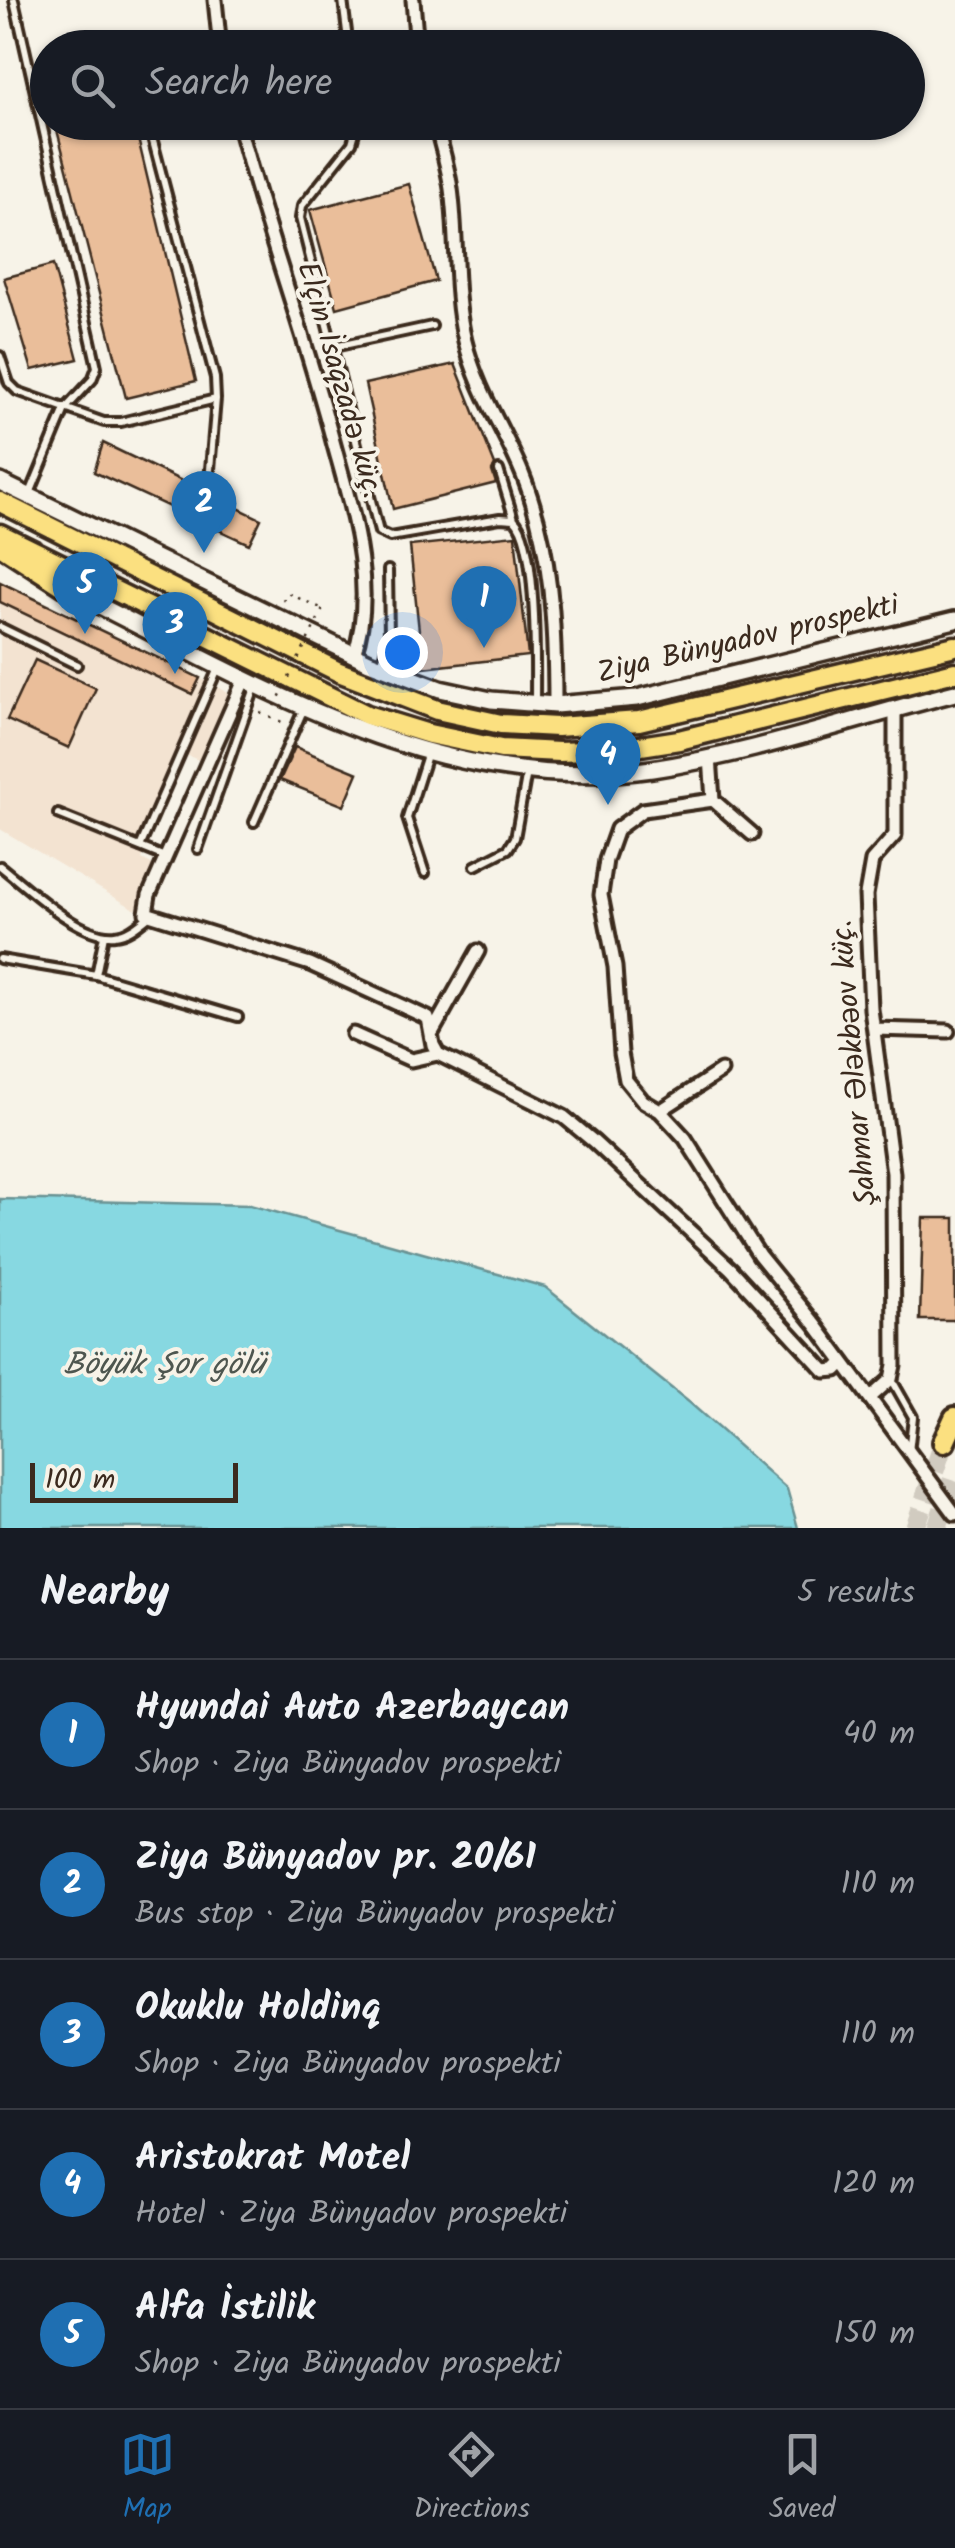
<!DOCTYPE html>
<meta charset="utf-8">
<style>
body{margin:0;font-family:Kalam,sans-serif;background:#242831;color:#f1f3f6}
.scale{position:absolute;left:30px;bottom:25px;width:208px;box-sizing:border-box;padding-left:10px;border:5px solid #3b2a1e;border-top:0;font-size:28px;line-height:35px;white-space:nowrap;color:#3b2a1e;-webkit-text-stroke:8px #f7f3e8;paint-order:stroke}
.you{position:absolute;left:402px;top:652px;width:35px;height:35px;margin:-25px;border:8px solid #fff;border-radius:50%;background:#1a73e8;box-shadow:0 0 0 15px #1a73e833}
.badge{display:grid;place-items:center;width:65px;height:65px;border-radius:50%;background:#1f6fb2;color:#fff;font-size:32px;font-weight:700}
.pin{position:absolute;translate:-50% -82px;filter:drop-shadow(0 2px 5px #0008)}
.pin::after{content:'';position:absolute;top:52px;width:35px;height:30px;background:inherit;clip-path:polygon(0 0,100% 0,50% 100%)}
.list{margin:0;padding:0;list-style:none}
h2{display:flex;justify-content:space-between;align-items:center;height:130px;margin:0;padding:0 40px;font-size:42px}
h2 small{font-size:32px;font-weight:400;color:#9ea1a6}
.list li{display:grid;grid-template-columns:65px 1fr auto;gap:30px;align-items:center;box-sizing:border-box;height:150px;padding:0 40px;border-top:2px solid #363941}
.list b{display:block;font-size:38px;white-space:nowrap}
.list p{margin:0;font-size:32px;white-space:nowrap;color:#9ea1a6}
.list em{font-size:32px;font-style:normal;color:#9ea1a6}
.icon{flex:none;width:55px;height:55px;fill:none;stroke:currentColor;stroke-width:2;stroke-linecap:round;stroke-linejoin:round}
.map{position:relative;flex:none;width:955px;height:1528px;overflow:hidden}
.search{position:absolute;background:#171b24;box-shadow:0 2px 8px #0004;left:30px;right:30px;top:30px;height:110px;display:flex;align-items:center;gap:25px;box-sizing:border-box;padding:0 35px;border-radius:55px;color:#9ea1a6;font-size:38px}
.sheet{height:880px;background:#171b24}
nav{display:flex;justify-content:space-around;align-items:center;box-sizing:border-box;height:140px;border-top:2px solid #363941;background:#171b24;font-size:28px;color:#9ea1a6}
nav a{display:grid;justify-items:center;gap:5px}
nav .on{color:#1f6fb2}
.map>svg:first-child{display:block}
.built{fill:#f3e3d1}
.water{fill:#87d8e1;stroke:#699293;stroke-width:2.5}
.building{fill:#eabe9a;stroke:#3b2a1e;stroke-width:2.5}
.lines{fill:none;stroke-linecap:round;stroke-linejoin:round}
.highway-tunnel{stroke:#d1cbc0;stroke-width:20;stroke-dasharray:20 10;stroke-linecap:butt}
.lane-casing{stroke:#3b2a1e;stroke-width:14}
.street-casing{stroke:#3b2a1e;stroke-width:19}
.secondary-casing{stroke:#3b2a1e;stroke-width:22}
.primary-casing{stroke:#3b2a1e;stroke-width:25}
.highway-casing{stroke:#3b2a1e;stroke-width:28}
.path{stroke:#3b2a1e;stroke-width:2.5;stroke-dasharray:2.5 8;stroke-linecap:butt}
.lane{stroke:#f7f3e8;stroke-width:6}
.street{stroke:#f7f3e8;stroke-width:11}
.secondary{stroke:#f7f3e8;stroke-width:15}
.primary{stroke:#fbe080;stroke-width:18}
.highway{stroke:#fbe080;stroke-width:20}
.path-bridge{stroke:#3b2a1e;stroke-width:2.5;stroke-dasharray:2.5 8;stroke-linecap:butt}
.labels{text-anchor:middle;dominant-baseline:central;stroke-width:8;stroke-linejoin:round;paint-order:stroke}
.street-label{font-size:30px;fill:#3b2a1e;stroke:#f7f3e8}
.water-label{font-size:32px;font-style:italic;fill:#4e564f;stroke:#f7f3e8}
</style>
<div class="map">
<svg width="955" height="1528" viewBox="0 0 955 1528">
<rect width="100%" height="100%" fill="#f7f3e8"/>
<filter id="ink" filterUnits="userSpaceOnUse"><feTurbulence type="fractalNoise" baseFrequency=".01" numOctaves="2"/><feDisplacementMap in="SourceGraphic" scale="20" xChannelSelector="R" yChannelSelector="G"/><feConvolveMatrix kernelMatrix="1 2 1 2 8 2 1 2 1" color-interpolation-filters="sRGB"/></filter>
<g filter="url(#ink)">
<path class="built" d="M 0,602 L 192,693 L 200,678 L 231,694 L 201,761 L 186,755 L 142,859 L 157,867 L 136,910 L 0,829 Z"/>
<path class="water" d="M 0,1199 L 250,1205 L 545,1287 L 690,1403 L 787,1489 L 798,1528 L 0,1528 Z"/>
<path class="building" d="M 55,122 L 134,122 L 196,381 L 126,398 Z
M 409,184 L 436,281 L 337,308 L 310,210 Z
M 53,265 L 78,359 L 32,370 L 4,278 Z
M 455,364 L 495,465 L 492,471 L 496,483 L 393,509 L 365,384 Z
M 103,443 L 261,519 L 249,544 L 94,472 Z
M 515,535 L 528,656 L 423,668 L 410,546 Z
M 0,582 L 200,678 L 192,694 L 0,602 Z
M 35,660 L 96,688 L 69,748 L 7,720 Z
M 295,747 L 358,773 L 344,806 L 280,780 Z
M 923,1218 L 955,1218 L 955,1320 L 920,1320 Z"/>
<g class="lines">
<path class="highway-tunnel" d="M 915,1528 L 944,1442
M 937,1528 L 955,1473"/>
<defs>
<path id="lane" d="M 14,0 L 97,367 L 92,380 L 65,409 L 29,496
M 343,0 L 349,48
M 148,122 L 215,378 L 216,399 L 209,481
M 358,122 L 352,143 L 302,206 L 300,218 L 379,532 L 390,537 L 500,518 L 514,519 C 538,541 535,667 535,704
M 334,347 L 432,326
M 0,356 L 9,383 L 17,391 L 104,422 L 121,422 L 216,399
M 499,470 L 514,519
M 0,627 L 77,665
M 381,665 L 389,637 L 388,570
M 58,814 L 165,857
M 254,822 L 304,708
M 140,847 L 219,666
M 198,849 L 256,685
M 0,866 C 27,887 80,939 115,935 C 128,934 139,924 149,916
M 475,866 L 508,849 L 515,838 L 527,772
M 425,873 L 407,818 L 427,755
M 0,959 L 96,975 L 104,935
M 96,975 L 238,1017
M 892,1380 L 913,1417 L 909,1452"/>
<path id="street" d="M 215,0 L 220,48
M 413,0 L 417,48
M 238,122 C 266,231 306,337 334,445 C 352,511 377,588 354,655
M 435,122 C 441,144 448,167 451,189 C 458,240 453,291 465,341 C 477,391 503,427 522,473 C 552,547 555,627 555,705
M 245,678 L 149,895 L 146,913 L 310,964 L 428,1018 L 433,1045 L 438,1054 L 564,1117 L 593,1141 L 731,1269 L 825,1371 L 836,1370 L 843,1363
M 710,757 L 713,800 L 643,810 L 617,829 L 606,860 L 601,895 L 615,967 L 621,1053 L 626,1080 L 643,1101 L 660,1111 L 685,1138 L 759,1255 L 816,1325 L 955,1514
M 713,800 L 752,834
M 874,1029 L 948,1031
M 433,1031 L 478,951
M 353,1034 L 411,1060 L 438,1054
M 660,1111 L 721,1071
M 870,1398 L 891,1379 L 894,1365 L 893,1173 L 871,1009 L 866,895 L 872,861 L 895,835 L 895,708"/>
<path id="secondary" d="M 0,482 L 369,662 L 440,689 L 491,700 L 555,705 L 637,698 L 955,620
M 66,589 C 251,680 437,800 652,769 C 753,754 856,718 955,693"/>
<path id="primary" d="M 0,502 L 339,672 L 437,710 L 501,724 L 557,727 L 639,721 L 955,646
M 0,534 L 367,715 L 429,734 L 501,749 L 559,752 L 615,750 L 679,740 L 955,672
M 0,545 L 74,593"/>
<path id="highway" d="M 944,1442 L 955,1418"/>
</defs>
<use href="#lane" class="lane-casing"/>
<use href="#street" class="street-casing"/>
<use href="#secondary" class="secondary-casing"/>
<use href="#primary" class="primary-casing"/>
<use href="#highway" class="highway-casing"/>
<path class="path" d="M 283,601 L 287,593 L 323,609
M 260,712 L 284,723"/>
<use href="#lane" class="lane"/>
<use href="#street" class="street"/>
<use href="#secondary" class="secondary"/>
<use href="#primary" class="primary"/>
<use href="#highway" class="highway"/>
<path class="path-bridge" d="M 275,706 L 323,609"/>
</g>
</g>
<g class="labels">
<g class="street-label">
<text transform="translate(339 380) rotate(74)">Elçin İsaqzadə küç.</text>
<text transform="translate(748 640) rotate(-13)">Ziya Bünyadov prospekti</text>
<text transform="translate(855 1063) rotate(-95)">Şahmar Ələkbəov küç.</text>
</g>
<g class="water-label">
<text x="164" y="1365">Böyük Şor gölü</text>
</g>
</g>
</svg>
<div class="scale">100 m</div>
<div class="you"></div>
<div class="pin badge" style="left:484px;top:648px">1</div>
<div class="pin badge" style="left:204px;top:553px">2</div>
<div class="pin badge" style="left:175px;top:674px">3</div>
<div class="pin badge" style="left:608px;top:805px">4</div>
<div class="pin badge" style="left:85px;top:634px">5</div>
<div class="search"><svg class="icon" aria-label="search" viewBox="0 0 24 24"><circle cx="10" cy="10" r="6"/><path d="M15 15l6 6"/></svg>Search here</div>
</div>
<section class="sheet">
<h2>Nearby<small>5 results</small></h2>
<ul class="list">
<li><span class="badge">1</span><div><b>Hyundai Auto Azerbaycan</b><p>Shop · Ziya Bünyadov prospekti</p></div><em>40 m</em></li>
<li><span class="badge">2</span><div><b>Ziya Bünyadov pr. 20/61</b><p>Bus stop · Ziya Bünyadov prospekti</p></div><em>110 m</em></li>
<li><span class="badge">3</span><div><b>Okuklu Holdinq</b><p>Shop · Ziya Bünyadov prospekti</p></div><em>110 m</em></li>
<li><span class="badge">4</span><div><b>Aristokrat Motel</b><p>Hotel · Ziya Bünyadov prospekti</p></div><em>120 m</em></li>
<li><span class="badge">5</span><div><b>Alfa İstilik</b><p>Shop · Ziya Bünyadov prospekti</p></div><em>150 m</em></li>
</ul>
</section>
<nav>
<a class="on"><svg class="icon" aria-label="map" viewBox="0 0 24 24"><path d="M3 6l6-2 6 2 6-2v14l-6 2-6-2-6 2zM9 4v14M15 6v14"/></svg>Map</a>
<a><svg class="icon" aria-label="directions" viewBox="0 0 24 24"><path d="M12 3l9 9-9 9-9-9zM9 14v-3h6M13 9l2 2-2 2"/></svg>Directions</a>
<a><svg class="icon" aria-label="saved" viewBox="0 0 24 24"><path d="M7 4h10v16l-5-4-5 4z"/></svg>Saved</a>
</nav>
